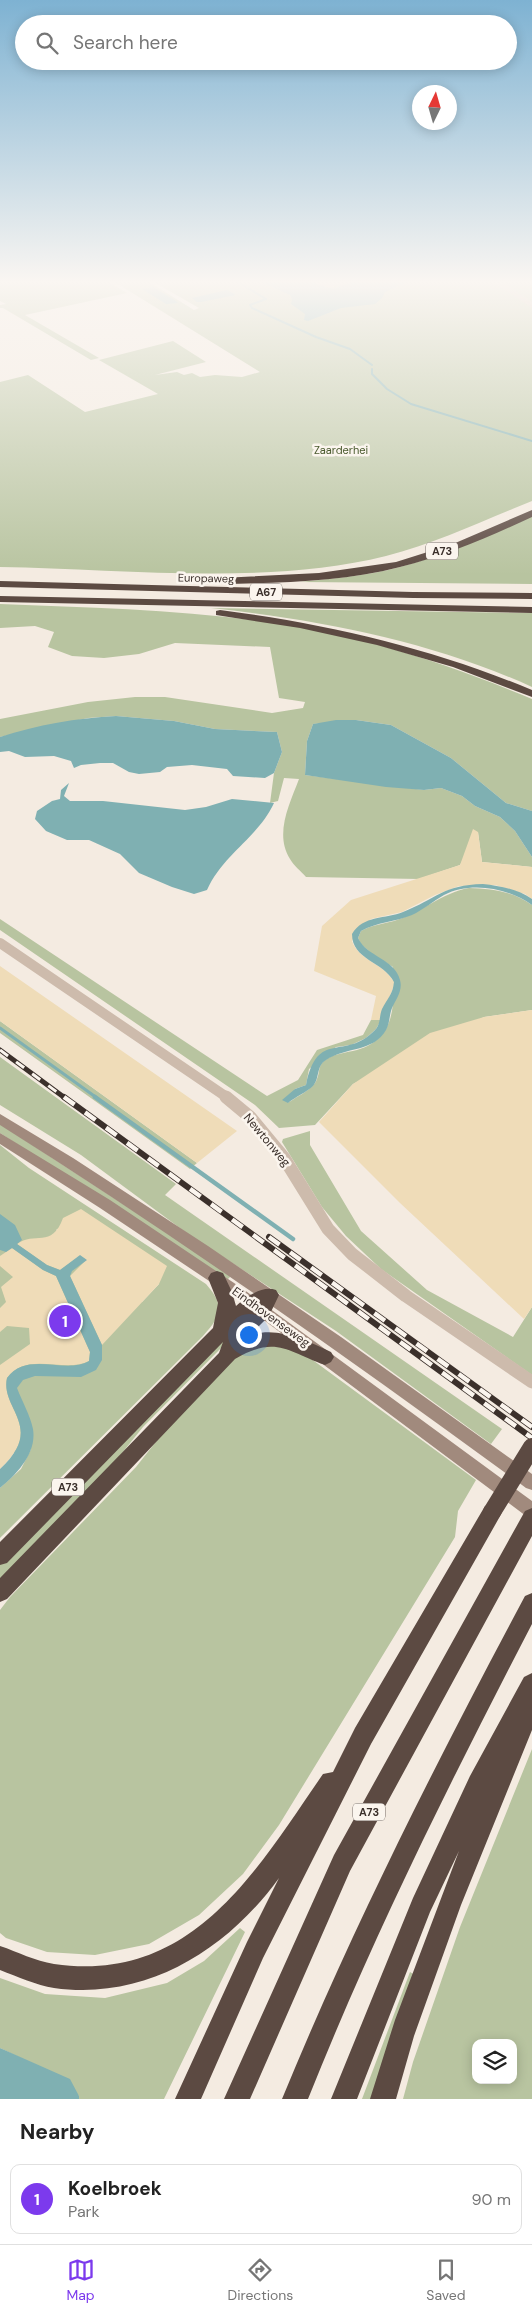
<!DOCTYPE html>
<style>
body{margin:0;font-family:"DM Sans",sans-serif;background:#f6f6f6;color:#222}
.controls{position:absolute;right:15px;bottom:15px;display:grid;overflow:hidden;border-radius:10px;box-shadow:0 2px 12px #0003}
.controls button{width:45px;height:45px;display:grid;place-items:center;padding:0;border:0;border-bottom:1px solid #e0e0e0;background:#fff;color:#222;font:25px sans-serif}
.compass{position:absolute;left:412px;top:85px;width:45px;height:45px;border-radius:50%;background:#fff;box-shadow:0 2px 12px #0003;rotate:5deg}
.you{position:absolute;left:248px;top:1334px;width:18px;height:18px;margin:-12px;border:4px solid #fff;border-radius:50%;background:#1a73e8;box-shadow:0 0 0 8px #1a73e833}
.badge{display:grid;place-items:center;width:32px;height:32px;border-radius:50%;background:#7c3aed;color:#fff;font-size:16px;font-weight:700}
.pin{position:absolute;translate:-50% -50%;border:2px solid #fff;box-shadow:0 1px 5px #0006}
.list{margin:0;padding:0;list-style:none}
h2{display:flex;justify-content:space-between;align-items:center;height:65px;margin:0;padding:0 20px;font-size:21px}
h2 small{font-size:16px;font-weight:400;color:#767676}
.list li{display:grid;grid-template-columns:32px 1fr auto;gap:15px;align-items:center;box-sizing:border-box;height:70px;margin:0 10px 10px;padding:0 10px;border:1px solid #e0e0e0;border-radius:10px}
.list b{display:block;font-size:19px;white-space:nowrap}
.list p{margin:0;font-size:16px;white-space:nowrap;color:#767676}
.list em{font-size:16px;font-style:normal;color:#767676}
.icon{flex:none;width:28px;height:28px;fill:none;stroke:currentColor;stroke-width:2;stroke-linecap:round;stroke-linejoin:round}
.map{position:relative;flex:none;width:532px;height:2099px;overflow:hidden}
.search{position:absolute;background:#fff;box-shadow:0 2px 12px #0003;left:15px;right:15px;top:15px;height:55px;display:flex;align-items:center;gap:12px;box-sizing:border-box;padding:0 18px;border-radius:28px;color:#767676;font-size:19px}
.sheet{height:145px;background:#fff}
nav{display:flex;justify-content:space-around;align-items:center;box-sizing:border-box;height:70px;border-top:1px solid #e0e0e0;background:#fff;font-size:14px;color:#767676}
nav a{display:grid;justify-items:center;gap:2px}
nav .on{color:#7c3aed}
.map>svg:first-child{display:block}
.green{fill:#b8c4a0;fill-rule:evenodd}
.sand{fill:#efdcb8}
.water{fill:#7fb0b2}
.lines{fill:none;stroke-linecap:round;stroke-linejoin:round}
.stream-far2{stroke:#7fb0b2;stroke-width:2}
.stream-far1{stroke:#7fb0b2;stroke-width:3}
.stream{stroke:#7fb0b2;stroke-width:4.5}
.minor{stroke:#cdbbac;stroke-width:5}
.tertiary-far1{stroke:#cdbbac;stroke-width:10}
.tertiary{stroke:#cdbbac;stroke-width:13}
.secondary{fill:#a18a7d;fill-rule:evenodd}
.motorway{fill:#5c4a42;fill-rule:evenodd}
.rail-far1-casing{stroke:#3b302b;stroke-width:5}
.rail-casing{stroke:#3b302b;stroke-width:6}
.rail-far1{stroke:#fbf5ee;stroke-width:3;stroke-dasharray:10;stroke-linecap:butt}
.rail{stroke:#fbf5ee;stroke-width:4.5;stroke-dasharray:13;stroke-linecap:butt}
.motorway-bridge{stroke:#5c4a42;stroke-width:18}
.labels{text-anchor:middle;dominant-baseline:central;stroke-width:5;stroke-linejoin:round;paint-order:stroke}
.far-park-label{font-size:11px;fill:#4a5a2e;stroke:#fbf5ee}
.shield{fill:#fbf5ee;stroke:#756b66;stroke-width:1}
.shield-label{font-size:11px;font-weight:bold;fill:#3b302b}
.far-street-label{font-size:11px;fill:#3b302b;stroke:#fbf5ee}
.street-label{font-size:12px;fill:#3b302b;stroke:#fbf5ee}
</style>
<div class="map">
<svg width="532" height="2099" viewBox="0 0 532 2099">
<rect width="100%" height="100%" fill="#f4ebe1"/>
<path class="green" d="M 0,281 L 107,281 L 127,293 L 25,315 L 99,358 L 91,360 L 3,308 L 0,308 L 0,305 L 6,304 L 0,301 Z
M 113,281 L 149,282 L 194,310 L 199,308 L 152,281 L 491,281 L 499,286 L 501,286 L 496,281 L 532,281 L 532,501 C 484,520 437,543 386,556 C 265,586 125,569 0,567 L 0,382 L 28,375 L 85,412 L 158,394 L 99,360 L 173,341 L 206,362 L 155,375 L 177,372 L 184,375 L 192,373 L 200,377 L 215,375 L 242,377 L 260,372 Z
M 532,516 L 532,584 L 300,582 C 338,578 377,575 414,563 C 455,551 493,533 532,516 Z
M 0,604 C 126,609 256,611 379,645 C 432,660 482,678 532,699 L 532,811 L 506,803 L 451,758 L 391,725 L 356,720 L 313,724 L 307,741 L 305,775 L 424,790 L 441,788 L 462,796 L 475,806 L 500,817 L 515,831 L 532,857 L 532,867 L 482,862 L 478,832 L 460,865 L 419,879 L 306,877 C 301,871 294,866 290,859 C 274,834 290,803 299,779 L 284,778 L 278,801 L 270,803 L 274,773 L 282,752 L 277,732 L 215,729 L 174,721 L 116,716 L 88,718 L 0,737 L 0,719 L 88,702 L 135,697 L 165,697 L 272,713 L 303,708 L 305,702 L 279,698 L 270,647 L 175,643 L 139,654 L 104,658 L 72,656 L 48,647 L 54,632 L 35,626 L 0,628 Z
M 211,608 L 532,613 L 532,687 C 431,641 320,620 211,608 Z
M 469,888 C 492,889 513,891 532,905 L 532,1010 L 484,1017 L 353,1084 L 315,1125 L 279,1128 L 255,1105 L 0,930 L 0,919 L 267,1096 L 298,1080 L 317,1050 L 363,1035 L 371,1020 L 381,1020 L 376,1029 L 366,1038 L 351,1045 L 336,1047 L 309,1069 L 306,1085 L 295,1089 L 288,1103 C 297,1096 313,1090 317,1079 C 320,1072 318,1066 324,1061 C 334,1053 346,1053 357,1050 C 398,1038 394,1001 393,967 L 372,954 L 361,944 L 358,938 L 361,931 C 372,925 382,924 394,921 C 421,913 441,893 469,888 Z
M 0,1021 L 197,1163 L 190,1169 L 0,1033 Z
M 0,1057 L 176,1184 L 165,1195 L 502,1429 L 491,1444 L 336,1331 L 188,1234 L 81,1155 L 0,1105 Z
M 0,1124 L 232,1275 L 227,1280 L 0,1133 Z
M 310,1131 L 310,1145 L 361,1231 L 427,1290 L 513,1337 L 532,1307 L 532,1375 L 381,1269 L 346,1236 L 322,1207 L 282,1142 L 283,1139 Z
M 0,1145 L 29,1168 L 206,1284 C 225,1306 222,1315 203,1336 L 0,1538 L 0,1488 L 21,1469 L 31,1449 L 0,1456 ZM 59,1228 L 159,1284 L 142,1302 L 56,1230 Z
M 225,1334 L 231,1338 L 143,1427 L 101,1479 L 0,1585 L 0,1563 Z
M 279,1345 L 310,1358 L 476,1480 L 458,1511 L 455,1537 L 279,1825 L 243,1874 L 199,1915 L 149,1944 L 95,1955 L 47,1952 L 6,1938 L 0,1933 L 0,1610 L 10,1597 L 136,1467 L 174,1419 L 230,1360 L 244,1350 Z
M 532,1749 L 532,2099 L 403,2099 L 413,2062 L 460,1927 ZM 476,2043 L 513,2043 L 513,2080 L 476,2080 Z
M 240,1928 L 245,1932 L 164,2099 L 79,2099 L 79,2096 L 29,2062 L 0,2048 L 0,1978 L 45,1994 L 105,1998 L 167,1983 L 204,1961 Z
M 410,1972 L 415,1975 L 376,2099 L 362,2099 Z"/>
<path class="sand" d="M 473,829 L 478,832 L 482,862 L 532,867 L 532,899 L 525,894 L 495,885 L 459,886 L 435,895 L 402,912 L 371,919 L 352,941 C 359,961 384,963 394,982 C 393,997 381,1006 381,1020 L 371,1020 L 376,996 L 314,971 L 322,926 L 351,900 L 460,865 Z
M 0,966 L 237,1131 L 197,1163 L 0,1021 Z
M 532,1010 L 532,1307 L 524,1319 L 400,1203 L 319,1122 L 353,1084 L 430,1033 L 484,1017 Z
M 81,1209 L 167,1266 L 159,1284 L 102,1345 L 70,1276 L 86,1260 L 80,1256 L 60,1270 L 47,1265 L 17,1244 C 34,1231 52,1249 63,1218 Z
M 12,1248 L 43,1270 L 56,1276 L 90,1352 L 89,1361 C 65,1374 27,1350 7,1378 C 0,1409 46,1427 0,1469 L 0,1365 L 30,1344 L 29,1328 L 7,1326 L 0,1332 L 0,1308 L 6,1302 L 1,1287 L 13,1277 L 0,1266 L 0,1256 Z"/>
<path class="water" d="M 259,281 L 309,281 L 333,289 L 355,281 L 409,281 L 385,292 L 382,298 L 375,304 L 341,308 L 308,321 L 304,320 L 305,314 L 291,304 L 292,299 L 290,295 Z
M 153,287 L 176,301 L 178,303 L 166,304 L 142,289 Z
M 227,290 L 236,295 L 201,302 L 197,302 L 192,298 Z
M 116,716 L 174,721 L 215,729 L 277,732 L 282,752 L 274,773 L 265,778 L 233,776 L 227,769 L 192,765 L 167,767 L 160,772 L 139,774 L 129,772 L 113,763 L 100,763 L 81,765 L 74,768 L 71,761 L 54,756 L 25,757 L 9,751 L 0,752 L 0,737 C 37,725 77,718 116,716 Z
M 336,720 L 356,720 L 391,725 L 451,758 L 506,803 L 532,811 L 532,857 L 515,831 L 500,817 L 475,806 L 462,796 L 441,788 L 424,790 L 386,787 L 305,775 L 307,741 L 313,724 Z
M 69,783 L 64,796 L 70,801 L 103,801 L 185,810 L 206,807 L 232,799 L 274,803 C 257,839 224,853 207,890 L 194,894 L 172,887 L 139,873 L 120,854 L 89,840 L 67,840 L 46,831 L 35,819 L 37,811 L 52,801 L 60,799 L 61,790 Z
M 483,884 C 500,886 518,889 532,899 L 532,905 C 508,888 471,881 444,895 C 433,901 423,910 412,915 C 395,922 377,922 361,931 L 358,938 C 367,957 395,959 400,980 C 403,991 396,999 392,1008 C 389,1016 390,1023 386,1030 C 374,1052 345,1047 326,1060 C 316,1066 320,1078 313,1086 C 307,1092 295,1097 288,1103 L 282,1100 L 295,1089 L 306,1085 C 318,1028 344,1062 375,1030 C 381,1024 379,1016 382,1009 C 387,999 393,994 394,982 C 383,961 352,960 352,934 C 363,915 386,919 403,912 C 436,899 443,885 483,884 Z
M 0,1214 L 15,1225 L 22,1240 L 17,1244 L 47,1265 L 60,1270 L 80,1255 L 87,1260 L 72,1271 L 70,1276 L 102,1345 L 102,1360 L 96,1370 L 81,1377 L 35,1376 L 23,1380 L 17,1388 C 22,1401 30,1415 33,1429 C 37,1453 17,1474 0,1488 L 0,1469 C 46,1427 0,1409 7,1378 C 27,1350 65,1375 89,1361 L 90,1352 L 56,1276 L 43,1270 L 12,1248 L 6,1252 L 0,1250 Z
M 0,2048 L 70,2079 L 79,2096 L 79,2099 L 0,2099 Z"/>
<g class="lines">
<path class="stream-far2" d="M 236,281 L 266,299 L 250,305 L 252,308 L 316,337 L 350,349 L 372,365
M 372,369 L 372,374 L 387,389 L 411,404 L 532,441"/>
<path class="stream-far1" d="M 0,1028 L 97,1098"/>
<path class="stream" d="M 95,1097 L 293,1239"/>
<path class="minor" d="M 316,281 L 330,285 L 341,281
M 496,281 L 532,305"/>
<path class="tertiary-far1" d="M 0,943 L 228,1098"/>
<path class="tertiary" d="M 226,1097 L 250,1117 L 284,1158 L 328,1229 L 352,1254 L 406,1296 L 532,1382"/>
<path class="secondary" d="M 0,1114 L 73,1158 L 208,1246 L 341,1337 L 532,1474 L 532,1490 L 526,1488 C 354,1362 181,1239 0,1125 Z
M 0,1133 L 110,1200 L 243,1289 L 532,1501 L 532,1518 L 526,1516 L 233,1297 L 100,1208 L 0,1144 Z"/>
<path class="motorway" d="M 532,510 L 532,517 C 489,537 446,556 400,567 C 342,582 280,583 221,584 L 216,581 L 221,578 L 319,573 L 396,562 L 453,544 Z
M 0,581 L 413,592 L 532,593 L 532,599 L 413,598 L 0,587 Z
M 0,596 L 532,607 L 532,613 L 0,602 Z
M 220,610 C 328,624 431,648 532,690 L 532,697 L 453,667 L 377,645 L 300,628 L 216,615 L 216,611 Z
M 217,1271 L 223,1273 L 232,1292 L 236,1306 C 246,1297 262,1285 276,1290 L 279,1295 L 269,1316 L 250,1335 C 278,1326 306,1340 331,1352 L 334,1357 L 331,1362 L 325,1365 C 287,1351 276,1335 235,1359 L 7,1599 L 0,1602 L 0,1578 L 219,1353 L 223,1342 L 7,1563 L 0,1565 L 0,1542 L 213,1328 L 218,1303 L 208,1278 L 211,1273 Z
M 492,1503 L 499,1506 L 502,1512 L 499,1518 L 371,1744 L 263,1958 L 201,2099 L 175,2099 L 247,1942 L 279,1878 C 227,1950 146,2001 54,1988 C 36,1985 18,1977 0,1970 L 0,1946 C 18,1952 35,1961 54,1964 C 192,1984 256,1871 323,1774 L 333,1772 L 355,1728 L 485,1506 Z
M 532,1508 L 532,1536 L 350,1871 L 250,2099 L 224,2099 L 334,1855 L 525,1511 Z
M 532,1593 L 532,1624 C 451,1780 373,1936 308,2099 L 282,2099 C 353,1926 437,1761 525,1596 Z
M 532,1673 L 532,1730 L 461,1905 L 414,2036 L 396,2099 L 370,2099 L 395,2020 L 459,1851 L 430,1912 L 357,2099 L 331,2099 L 413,1898 L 470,1776 L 524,1677 Z"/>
<defs>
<path id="rail-far1" d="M 0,1050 L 65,1098"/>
<path id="rail" d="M 64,1097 L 532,1438
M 269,1237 L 532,1427"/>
</defs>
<use href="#rail-far1" class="rail-far1-casing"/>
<use href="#rail" class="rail-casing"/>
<use href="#rail-far1" class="rail-far1"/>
<use href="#rail" class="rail"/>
<path class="motorway-bridge" d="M 492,1512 L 532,1447"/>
</g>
<linearGradient id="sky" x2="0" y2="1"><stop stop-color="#7eb2d2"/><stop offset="0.49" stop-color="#faf6f2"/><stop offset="1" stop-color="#faf6f2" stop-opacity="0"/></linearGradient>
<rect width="532" height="575" fill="url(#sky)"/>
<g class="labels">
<g class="far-park-label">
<text x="341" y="450">Zaarderhei</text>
</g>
<g class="shield">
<rect x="426" y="542.5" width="32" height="17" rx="4"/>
<rect x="250" y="583.5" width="32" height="17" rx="4"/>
<rect x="52" y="1478.5" width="32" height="17" rx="4"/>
<rect x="353" y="1803.5" width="32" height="17" rx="4"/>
</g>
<g class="shield-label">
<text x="442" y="551">A73</text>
<text x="266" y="592">A67</text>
<text x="68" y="1487">A73</text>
<text x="369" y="1812">A73</text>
</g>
<g class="far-street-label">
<text transform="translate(206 578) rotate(1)">Europaweg</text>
</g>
<g class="street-label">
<text transform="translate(267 1140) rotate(50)">Newtonweg</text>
<text transform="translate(271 1317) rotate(36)">Eindhovenseweg</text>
</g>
</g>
</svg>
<div class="controls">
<button><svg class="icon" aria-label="layers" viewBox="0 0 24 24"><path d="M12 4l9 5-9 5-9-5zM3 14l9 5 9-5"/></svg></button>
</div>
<svg class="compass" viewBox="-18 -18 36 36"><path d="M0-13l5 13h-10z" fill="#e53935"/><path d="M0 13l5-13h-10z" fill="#767676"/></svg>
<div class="you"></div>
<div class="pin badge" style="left:65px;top:1321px">1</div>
<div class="search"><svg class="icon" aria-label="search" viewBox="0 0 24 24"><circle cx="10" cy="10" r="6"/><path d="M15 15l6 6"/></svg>Search here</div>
</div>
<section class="sheet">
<h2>Nearby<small></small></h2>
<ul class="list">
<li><span class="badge">1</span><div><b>Koelbroek</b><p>Park</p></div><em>90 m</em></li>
</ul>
</section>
<nav>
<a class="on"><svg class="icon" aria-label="map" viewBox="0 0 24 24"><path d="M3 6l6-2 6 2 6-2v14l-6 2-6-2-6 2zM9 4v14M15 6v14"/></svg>Map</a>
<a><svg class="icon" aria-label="directions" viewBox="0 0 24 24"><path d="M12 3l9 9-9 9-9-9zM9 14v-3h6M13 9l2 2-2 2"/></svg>Directions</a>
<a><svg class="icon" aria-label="saved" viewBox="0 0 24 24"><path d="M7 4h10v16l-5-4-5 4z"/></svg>Saved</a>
</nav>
